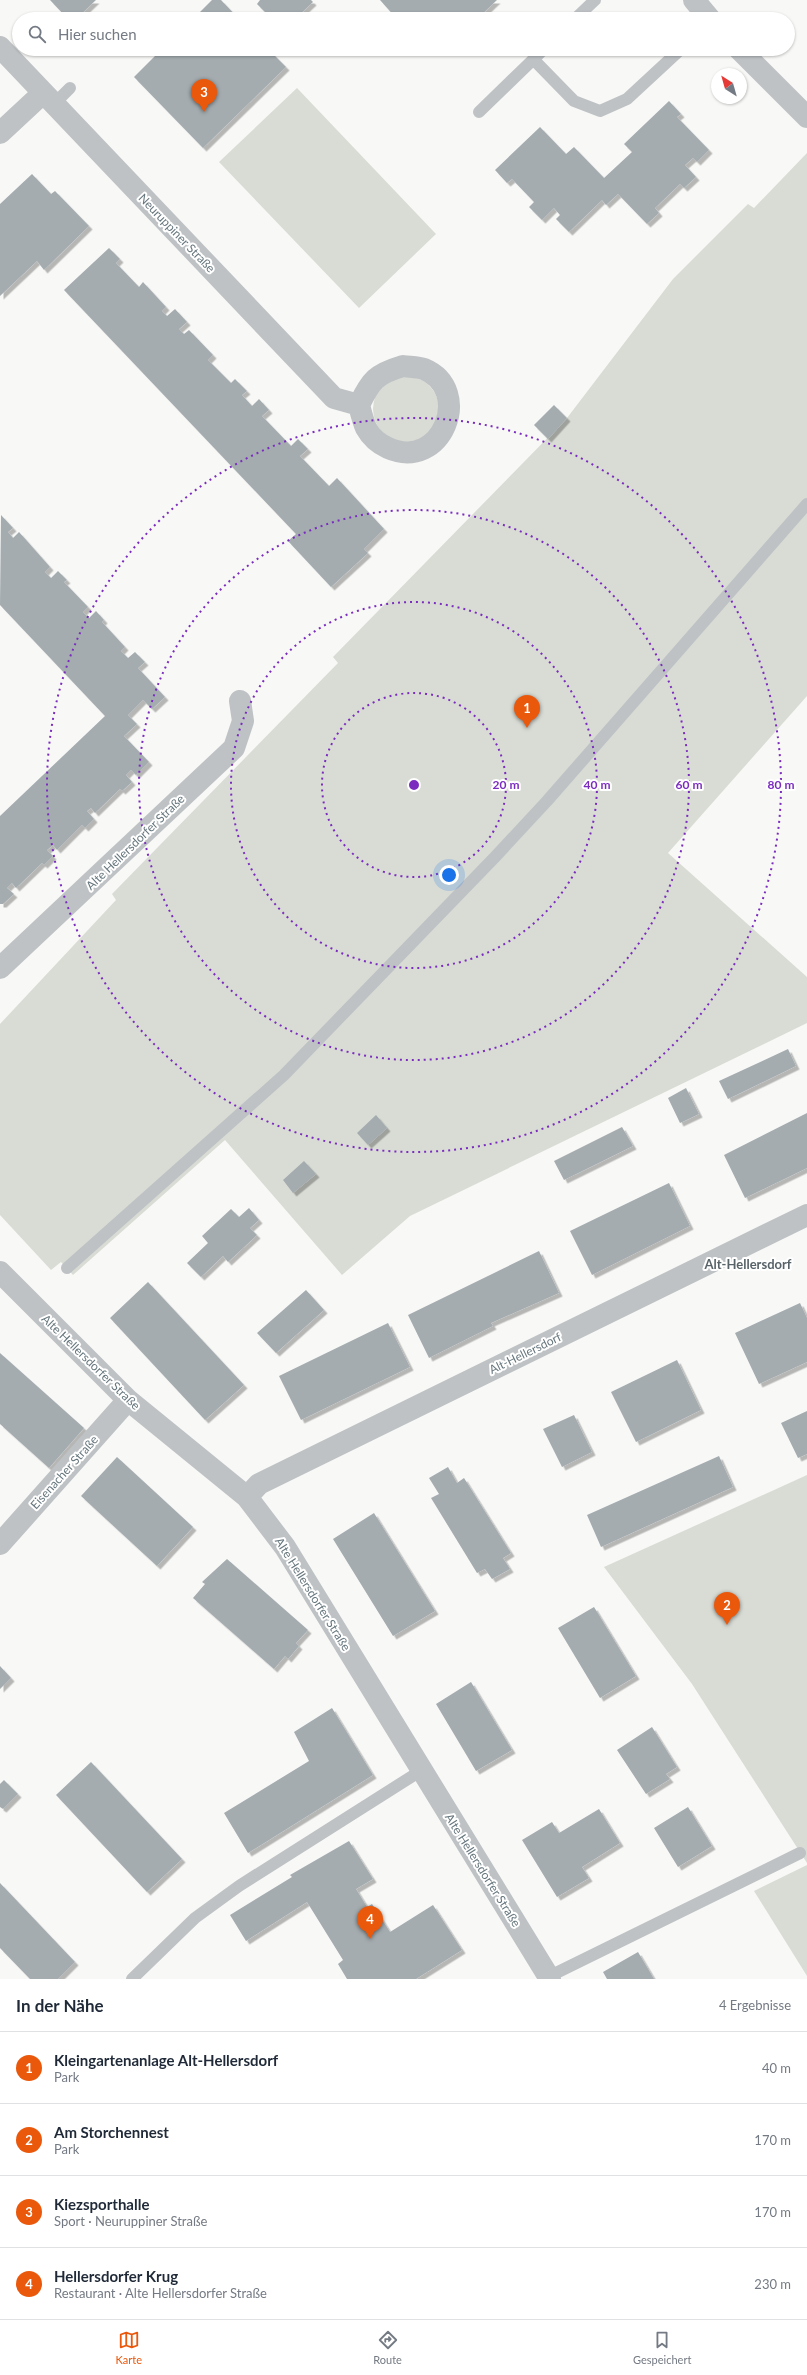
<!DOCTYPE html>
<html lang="de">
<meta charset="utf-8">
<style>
body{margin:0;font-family:Lato,sans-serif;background:#f2f2f3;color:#1f2937}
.compass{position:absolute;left:711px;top:68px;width:36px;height:36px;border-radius:50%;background:#fff;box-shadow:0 1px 3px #0004;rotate:323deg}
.you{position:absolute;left:449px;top:875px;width:14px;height:14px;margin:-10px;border:3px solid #fff;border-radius:50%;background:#1a73e8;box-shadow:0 0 0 6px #1a73e833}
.badge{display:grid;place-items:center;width:26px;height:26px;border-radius:50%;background:#ea580c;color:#fff;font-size:13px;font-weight:700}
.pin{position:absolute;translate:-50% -33px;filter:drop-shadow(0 1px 2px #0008)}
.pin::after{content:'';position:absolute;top:21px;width:14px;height:12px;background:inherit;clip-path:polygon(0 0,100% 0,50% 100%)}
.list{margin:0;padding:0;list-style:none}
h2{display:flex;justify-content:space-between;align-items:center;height:52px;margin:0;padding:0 16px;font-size:17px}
h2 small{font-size:13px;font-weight:400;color:#747a83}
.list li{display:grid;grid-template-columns:26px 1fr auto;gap:12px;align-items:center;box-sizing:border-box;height:72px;padding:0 16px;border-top:1px solid #e0e1e3}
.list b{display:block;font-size:15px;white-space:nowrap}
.list p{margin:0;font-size:13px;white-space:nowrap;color:#747a83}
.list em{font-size:13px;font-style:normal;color:#747a83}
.icon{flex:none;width:22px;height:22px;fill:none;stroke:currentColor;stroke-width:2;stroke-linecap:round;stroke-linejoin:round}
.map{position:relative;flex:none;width:807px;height:1979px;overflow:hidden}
.search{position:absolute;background:#fff;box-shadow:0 1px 3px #0004;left:12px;right:12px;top:12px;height:44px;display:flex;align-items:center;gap:10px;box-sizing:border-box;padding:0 14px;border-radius:22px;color:#747a83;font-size:15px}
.sheet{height:340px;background:#fff}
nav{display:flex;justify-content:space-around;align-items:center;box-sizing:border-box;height:56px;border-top:1px solid #e0e1e3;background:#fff;font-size:11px;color:#747a83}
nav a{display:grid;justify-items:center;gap:2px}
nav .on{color:#ea580c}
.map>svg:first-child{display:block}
.green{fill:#d9dcd5}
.building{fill:#a4acb0;filter:url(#shadow)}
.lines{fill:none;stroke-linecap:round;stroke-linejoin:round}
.service{stroke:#bec2c5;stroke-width:12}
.minor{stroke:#bec2c5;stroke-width:22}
.ring{fill:none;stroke:#7b2cbf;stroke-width:2;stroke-dasharray:2 4}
.labels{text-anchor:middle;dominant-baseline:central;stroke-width:4;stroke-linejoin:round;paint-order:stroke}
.street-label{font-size:12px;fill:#66767d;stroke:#fff}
.neighbourhood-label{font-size:13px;font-weight:bold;fill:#586369;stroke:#fff}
.centre{fill:#7b2cbf;stroke:#fff;stroke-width:2}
.ring-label{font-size:12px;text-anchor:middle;font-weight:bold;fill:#7b2cbf;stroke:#fff;stroke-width:4;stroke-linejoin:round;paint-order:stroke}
</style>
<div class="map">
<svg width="807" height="1979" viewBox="0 0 807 1979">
<defs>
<filter id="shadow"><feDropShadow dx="3.5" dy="3.5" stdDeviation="0" flood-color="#0004"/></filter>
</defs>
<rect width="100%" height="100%" fill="#f8f8f6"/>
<path class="green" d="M 297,88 L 436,234 L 359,308 L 219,162 Z
M 807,153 L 807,696 L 668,853 L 807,977 L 807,1023 L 410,1216 L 342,1275 L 225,1140 L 73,1275 L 61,1262 L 51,1270 L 0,1215 L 0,1024 L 116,900 L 112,894 L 338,663 L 333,657 L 567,418 L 673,279 L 748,204 L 754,208 Z
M373 409a33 33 0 1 1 66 0a33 33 0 1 1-66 0Z
M 807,1475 L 807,1863 L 692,1684 L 604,1567 Z
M 807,1865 L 807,1976 L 754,1891 Z"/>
<path class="building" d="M 50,0 L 96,0 L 76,19 L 68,19 Z
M 212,0 L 221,0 L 239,19 L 193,19 Z
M 260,0 L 311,0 L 313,2 L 295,19 L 272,19 L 257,4 Z
M 380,0 L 497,0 L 477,19 L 397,19 Z
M 162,49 L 268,49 L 286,67 L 203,148 L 134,77 Z
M 669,101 L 681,114 L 677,117 L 709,150 L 697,162 L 693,158 L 685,165 L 696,177 L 684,188 L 680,184 L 655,208 L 659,213 L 647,224 L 618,194 L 606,205 L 602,200 L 569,232 L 556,219 L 560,215 L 554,208 L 542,220 L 529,207 L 534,202 L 512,179 L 507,183 L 495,170 L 540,127 L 566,154 L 574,147 L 604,178 L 632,152 L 624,144 Z
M 32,174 L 51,194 L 55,191 L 89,226 L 44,270 L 37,261 L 0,296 L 0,204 Z
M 109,248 L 120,259 L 116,263 L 139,287 L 143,282 L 166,307 L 162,311 L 167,316 L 175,309 L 187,322 L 179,329 L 184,334 L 189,330 L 213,355 L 208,360 L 231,383 L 235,379 L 247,391 L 242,395 L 252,406 L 259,399 L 269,410 L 262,416 L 291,446 L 298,439 L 308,449 L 300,456 L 329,486 L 337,478 L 384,529 L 364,549 L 368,553 L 331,587 L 288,541 L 296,534 L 64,290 Z
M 554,405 L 567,418 L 548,439 L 534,425 Z
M 1,515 L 13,528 L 8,532 L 13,538 L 19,532 L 50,567 L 45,572 L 51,578 L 58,571 L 67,580 L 64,582 L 88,607 L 83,612 L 89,618 L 96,611 L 104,620 L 102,622 L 125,647 L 121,651 L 128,658 L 135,652 L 145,662 L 138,668 L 165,697 L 152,709 L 143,700 L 128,715 L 137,724 L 124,736 L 149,762 L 136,775 L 131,770 L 126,775 L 132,782 L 122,791 L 120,789 L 95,813 L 91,808 L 87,811 L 94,819 L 85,828 L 82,825 L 57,850 L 53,845 L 47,850 L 53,856 L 44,865 L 42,863 L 16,888 L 12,883 L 7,888 L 14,894 L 3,904 L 0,904 L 0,816 L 105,716 L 0,605 Z
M 788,1049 L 796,1066 L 728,1099 L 719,1081 Z
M 686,1088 L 699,1114 L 680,1123 L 668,1098 Z
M 807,1113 L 807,1168 L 745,1198 L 724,1155 Z
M 376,1115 L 387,1128 L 368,1145 L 357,1133 Z
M 622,1127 L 633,1146 L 564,1180 L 554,1161 Z
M 304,1161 L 316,1174 L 293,1193 L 283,1180 Z
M 669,1183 L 690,1226 L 592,1275 L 570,1231 Z
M 249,1208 L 259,1220 L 250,1228 L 257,1235 L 228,1262 L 223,1256 L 201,1277 L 187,1263 L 208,1243 L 202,1236 L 231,1209 L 239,1217 Z
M 539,1251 L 559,1293 L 491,1323 L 493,1326 L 429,1358 L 408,1315 Z
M 148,1282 L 244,1385 L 205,1420 L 110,1318 Z
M 306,1290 L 324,1310 L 276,1353 L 257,1333 Z
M 800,1303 L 807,1318 L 807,1362 L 759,1384 L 735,1333 Z
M 388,1323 L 410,1367 L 301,1420 L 279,1376 Z
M 0,1353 L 84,1428 L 49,1468 L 0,1424 Z
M 677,1360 L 701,1410 L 636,1442 L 611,1392 Z
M 807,1411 L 807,1454 L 798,1458 L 781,1423 Z
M 574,1415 L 592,1452 L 562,1467 L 543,1429 Z
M 719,1456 L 733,1487 L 601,1547 L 587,1515 Z
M 117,1457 L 193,1527 L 157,1566 L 81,1496 Z
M 448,1467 L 457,1483 L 464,1478 L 511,1553 L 503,1558 L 510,1569 L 492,1579 L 485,1569 L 477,1573 L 431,1498 L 439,1494 L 429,1478 Z
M 374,1513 L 435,1611 L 393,1636 L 333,1539 Z
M 227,1559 L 308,1630 L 296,1643 L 299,1646 L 288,1659 L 285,1656 L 274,1669 L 193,1598 L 205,1584 L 202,1582 Z
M 594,1607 L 636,1676 L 600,1698 L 558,1628 Z
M 0,1666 L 11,1678 L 0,1689 Z
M 471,1682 L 512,1750 L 476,1771 L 436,1704 Z
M 332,1708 L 373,1775 L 248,1853 L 224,1813 L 309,1761 L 294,1732 Z
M 652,1727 L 677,1767 L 666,1774 L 670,1779 L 646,1794 L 617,1750 Z
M 91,1762 L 182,1859 L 147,1892 L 56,1795 Z
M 4,1780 L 18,1794 L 3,1809 L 0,1807 L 0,1784 Z
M 688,1807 L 712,1846 L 678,1867 L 654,1828 Z
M 599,1809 L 620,1843 L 582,1867 L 589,1878 L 557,1897 L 522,1840 L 552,1822 L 559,1833 Z
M 349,1841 L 373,1879 L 356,1889 L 367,1907 L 372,1904 L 390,1932 L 433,1905 L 462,1950 L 416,1979 L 347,1979 L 338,1964 L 343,1960 L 307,1902 L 246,1941 L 230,1915 L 292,1877 L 290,1875 Z
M 0,1883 L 75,1962 L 58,1979 L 30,1979 L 0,1948 Z
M 638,1952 L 654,1979 L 607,1979 L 603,1972 Z"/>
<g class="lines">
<path class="service" d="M 575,19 L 595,0
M 533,59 L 574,101 L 600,111 L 627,99 L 681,49
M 54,104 L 70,88
M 479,112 L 544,49
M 67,1268 L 284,1075 L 495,857 L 547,801 L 807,504
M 548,1977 L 800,1853
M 132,1979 L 195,1918 L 239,1886 L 422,1770"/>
<path class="minor" d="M 694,0 L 710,19
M 0,47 L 334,398 L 359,405
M 739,49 L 807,117
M 0,133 L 43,93
M 403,366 C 409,367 418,367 424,369 C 474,390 442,472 388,448 C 379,444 371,437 366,428 C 363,421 361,413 359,405 C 371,380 376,374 403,366 Z
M 0,968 L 234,748 L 243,721 L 240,701
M 0,1272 L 128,1400 L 247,1497 L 285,1547 L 550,1979
M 247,1497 L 259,1484 L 807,1215
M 0,1544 L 128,1400"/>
</g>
<g class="ring">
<circle cx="414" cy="785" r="92"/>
<circle cx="414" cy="785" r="183"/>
<circle cx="414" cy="785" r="275"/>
<circle cx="414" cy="785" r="367"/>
</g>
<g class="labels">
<g class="street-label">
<text transform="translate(177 233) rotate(46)">Neuruppiner Straße</text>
<text transform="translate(135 842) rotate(-44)">Alte Hellersdorfer Straße</text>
<text transform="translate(525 1353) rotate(-26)">Alt-Hellersdorf</text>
<text transform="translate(91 1362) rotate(44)">Alte Hellersdorfer Straße</text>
<text transform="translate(64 1472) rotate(-48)">Eisenacher Straße</text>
<text transform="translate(313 1594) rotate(58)">Alte Hellersdorfer Straße</text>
<text transform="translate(483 1870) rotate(58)">Alte Hellersdorfer Straße</text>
</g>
<g class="neighbourhood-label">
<text x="748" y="1264">Alt-Hellersdorf</text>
</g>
</g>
<circle cx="414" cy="785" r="6" class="centre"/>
<g class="ring-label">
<text x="506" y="789">20 m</text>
<text x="597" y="789">40 m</text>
<text x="689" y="789">60 m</text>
<text x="781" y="789">80 m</text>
</g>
</svg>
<svg class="compass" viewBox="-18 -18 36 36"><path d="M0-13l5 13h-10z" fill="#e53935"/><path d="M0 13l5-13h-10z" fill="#747a83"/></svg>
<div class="you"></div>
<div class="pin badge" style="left:527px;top:728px">1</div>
<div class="pin badge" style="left:727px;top:1625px">2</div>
<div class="pin badge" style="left:204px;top:112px">3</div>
<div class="pin badge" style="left:370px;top:1939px">4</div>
<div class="search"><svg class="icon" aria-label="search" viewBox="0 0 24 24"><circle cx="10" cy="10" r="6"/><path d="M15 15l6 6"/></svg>Hier suchen</div>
</div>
<section class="sheet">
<h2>In der Nähe<small>4 Ergebnisse</small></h2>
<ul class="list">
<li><span class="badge">1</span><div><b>Kleingartenanlage Alt-Hellersdorf</b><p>Park</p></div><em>40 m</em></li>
<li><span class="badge">2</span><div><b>Am Storchennest</b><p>Park</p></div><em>170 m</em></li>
<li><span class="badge">3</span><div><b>Kiezsporthalle</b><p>Sport · Neuruppiner Straße</p></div><em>170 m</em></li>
<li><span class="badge">4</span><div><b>Hellersdorfer Krug</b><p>Restaurant · Alte Hellersdorfer Straße</p></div><em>230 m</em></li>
</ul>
</section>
<nav>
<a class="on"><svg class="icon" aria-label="map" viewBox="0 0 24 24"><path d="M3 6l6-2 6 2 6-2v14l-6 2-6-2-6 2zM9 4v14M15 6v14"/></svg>Karte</a>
<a><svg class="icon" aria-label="directions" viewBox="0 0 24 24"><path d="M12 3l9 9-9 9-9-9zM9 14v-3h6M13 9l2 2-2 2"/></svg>Route</a>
<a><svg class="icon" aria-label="saved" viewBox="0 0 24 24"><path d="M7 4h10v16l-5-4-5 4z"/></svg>Gespeichert</a>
</nav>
